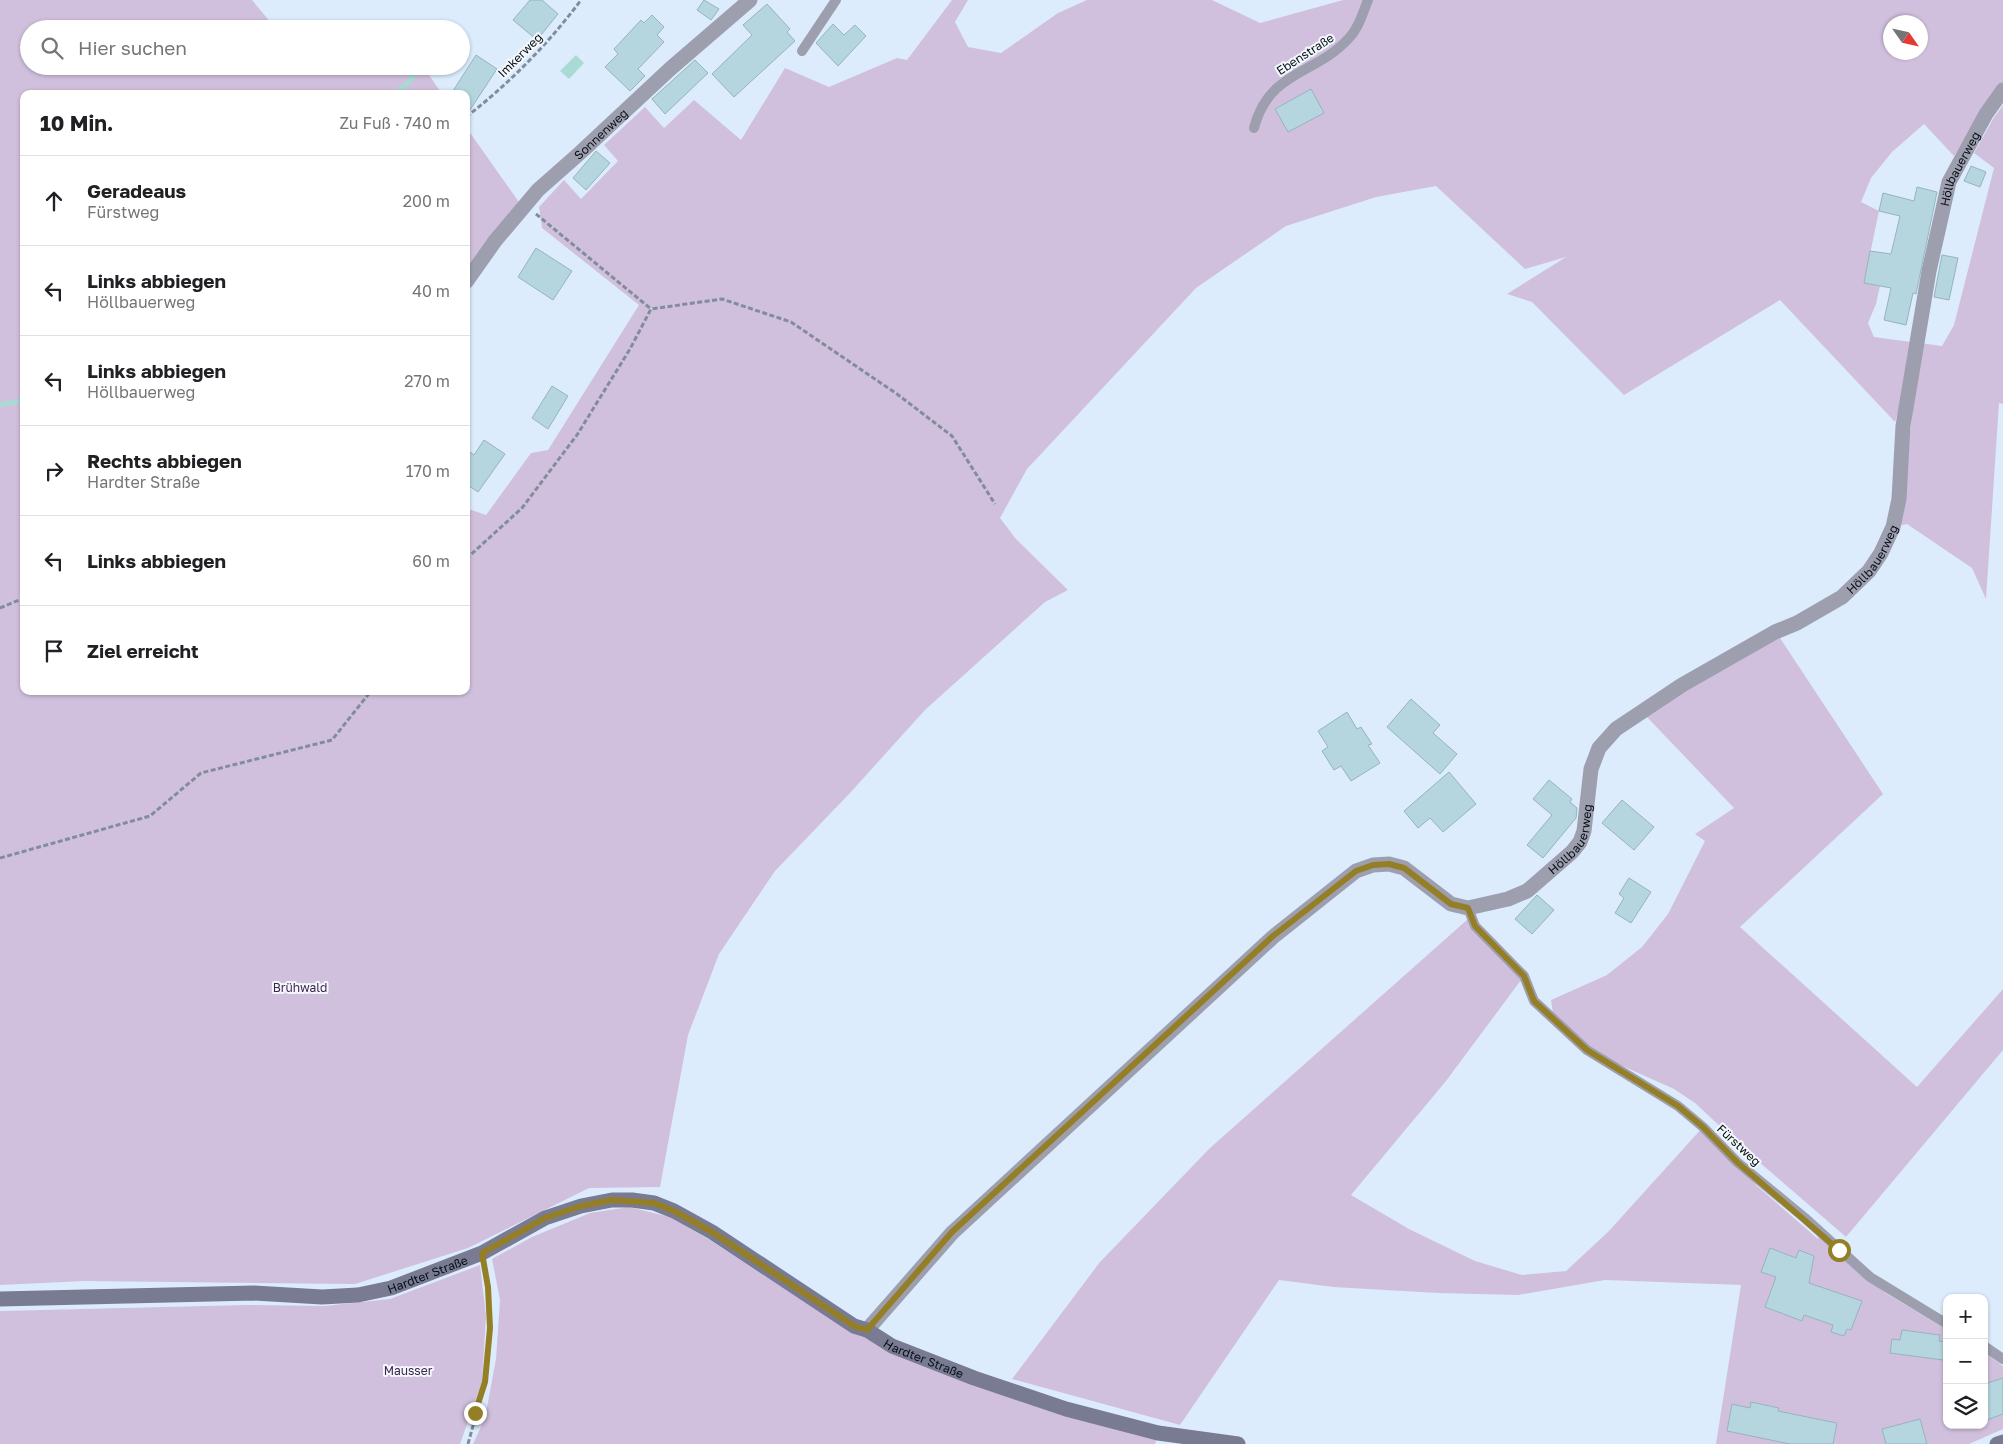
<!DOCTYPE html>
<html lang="de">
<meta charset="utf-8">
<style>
body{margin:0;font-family:"Golos Text",sans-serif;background:#f6f6f6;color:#202124}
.controls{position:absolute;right:15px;bottom:15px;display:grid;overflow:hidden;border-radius:10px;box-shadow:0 1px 4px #0004}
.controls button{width:45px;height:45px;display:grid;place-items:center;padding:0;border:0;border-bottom:1px solid #e0e0e0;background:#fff;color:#202124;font:25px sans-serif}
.compass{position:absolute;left:1883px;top:15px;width:45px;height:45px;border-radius:50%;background:#fff;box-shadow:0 1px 4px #0004;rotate:124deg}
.stop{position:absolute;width:15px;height:15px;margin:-11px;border:4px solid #947f26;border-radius:50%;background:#fff}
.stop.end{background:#947f26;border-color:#fff;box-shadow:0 1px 5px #0008}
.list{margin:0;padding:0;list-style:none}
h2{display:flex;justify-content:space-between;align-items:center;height:65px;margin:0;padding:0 20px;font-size:21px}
h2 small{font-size:16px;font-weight:400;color:#757577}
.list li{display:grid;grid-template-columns:32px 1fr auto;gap:15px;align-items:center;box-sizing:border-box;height:90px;padding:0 20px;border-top:1px solid #e0e0e0}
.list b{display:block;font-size:19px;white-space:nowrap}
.list p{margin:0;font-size:16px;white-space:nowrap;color:#757577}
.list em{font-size:16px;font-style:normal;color:#757577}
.icon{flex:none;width:28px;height:28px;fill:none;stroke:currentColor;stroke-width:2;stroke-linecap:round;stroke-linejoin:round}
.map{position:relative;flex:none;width:2003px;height:1444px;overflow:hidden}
.search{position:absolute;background:#fff;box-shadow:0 1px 4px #0004;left:20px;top:20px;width:450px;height:55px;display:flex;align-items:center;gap:12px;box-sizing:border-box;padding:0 18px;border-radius:28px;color:#757577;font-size:19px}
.panel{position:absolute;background:#fff;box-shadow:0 1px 4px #0004;left:20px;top:90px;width:450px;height:605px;border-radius:10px}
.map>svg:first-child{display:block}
.green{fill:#d1c0dd;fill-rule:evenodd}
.water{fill:#a9dad5}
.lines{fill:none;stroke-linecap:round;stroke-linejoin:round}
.stream{stroke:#a9dad5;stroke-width:5}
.building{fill:#b5d5df;stroke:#95b4be}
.path{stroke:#818d9a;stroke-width:3;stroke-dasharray:5 2.5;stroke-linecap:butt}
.lane{stroke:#9d9faf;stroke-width:10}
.street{stroke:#9d9faf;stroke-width:15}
.secondary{stroke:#787b92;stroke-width:15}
.route{stroke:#947f26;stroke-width:6}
.labels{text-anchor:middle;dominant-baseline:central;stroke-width:4;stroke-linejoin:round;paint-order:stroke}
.street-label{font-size:12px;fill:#070e15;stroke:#f3f8fc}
.park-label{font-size:12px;fill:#3f234f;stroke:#f3f8fc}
</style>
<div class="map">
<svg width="2003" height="1444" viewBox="0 0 2003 1444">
<rect width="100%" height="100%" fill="#dcecfd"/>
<path class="green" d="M 0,0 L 252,0 L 276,29 L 29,29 L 29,66 L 423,66 L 442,94 L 24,94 L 24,691 L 466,691 L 466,508 L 486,515 L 531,453 L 548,450 L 639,305 L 542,228 L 539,207 L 564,180 L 581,199 L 618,161 L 604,145 L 645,107 L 664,128 L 694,100 L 741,140 L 785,68 L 829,87 L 897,58 L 907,60 L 952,0 L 968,0 L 955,22 L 968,47 L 1001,53 L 1058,13 L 1087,0 L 1212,0 L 1260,23 L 1343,0 L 2003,0 L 2003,82 L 1997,88 L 1954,156 L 1924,124 L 1892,152 L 1871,178 L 1861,202 L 1879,211 L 1864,283 L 1880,286 L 1876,304 L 1868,323 L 1874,337 L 1911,342 L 1906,388 L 1895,422 L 1780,300 L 1624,395 L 1532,302 L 1507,294 L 1566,257 L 1525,269 L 1436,186 L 1376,197 L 1286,226 L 1196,288 L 1027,469 L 1000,518 L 1016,539 L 1068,590 L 1045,602 L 925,710 L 850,793 L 775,871 L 719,954 L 688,1035 L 660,1187 L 589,1188 L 468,1248 L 355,1284 L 84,1281 L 0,1285 ZM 1890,22 L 1920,22 L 1920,52 L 1890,52 Z
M 2003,105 L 2003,404 L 1999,403 L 1986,599 L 1972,568 L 1907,524 L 1898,526 L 1903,499 L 1920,343 L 1942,346 L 1954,325 L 1994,168 L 1974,153 L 1993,119 Z
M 466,127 L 521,205 L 466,291 Z
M 1778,635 L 1883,794 L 1740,927 L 1917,1087 L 2003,989 L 2003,1050 L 1846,1237 L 1751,1155 L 1695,1103 L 1674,1089 L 1587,1050 L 1553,1013 L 1551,1000 L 1607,975 L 1642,947 L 1668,914 L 1705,841 L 1695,834 L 1734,808 L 1645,715 Z
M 1468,919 L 1524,976 L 1446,1081 L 1351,1195 L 1409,1229 L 1475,1261 L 1522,1275 L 1566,1271 L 1608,1232 L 1703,1127 L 1757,1186 L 1818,1239 L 1820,1232 L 1886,1293 L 1947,1330 L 1947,1425 L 1984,1425 L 1984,1352 L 2003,1366 L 2003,1429 L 1969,1444 L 1716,1444 L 1741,1285 L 1605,1280 L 1518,1295 L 1438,1293 L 1333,1287 L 1279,1280 L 1180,1425 L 1012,1379 L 1100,1262 L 1210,1148 Z
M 629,1207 L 670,1217 L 710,1240 L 791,1293 L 887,1349 L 1157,1439 L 1155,1444 L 473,1444 L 485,1418 L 496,1359 L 500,1300 L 492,1259 L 532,1237 L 590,1213 Z
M 480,1265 L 486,1316 L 482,1382 L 460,1444 L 0,1444 L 0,1311 L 247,1305 L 324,1306 L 390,1299 Z"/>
<path class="water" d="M 576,55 L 584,63 L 569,79 L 560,71 Z"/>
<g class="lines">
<path class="stream" d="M 394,94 L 407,84 L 416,72
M 0,405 L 24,400"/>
</g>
<path class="building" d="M 530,0 L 542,0 L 558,14 L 537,40 L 513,20 Z
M 704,0 L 719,9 L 711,20 L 697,10 Z
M 767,4 L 790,29 L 787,32 L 795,41 L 734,97 L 712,74 L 752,35 L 743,25 Z
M 652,15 L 664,27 L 657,35 L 664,42 L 638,69 L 645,76 L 630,91 L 605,67 L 618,54 L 614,49 L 641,20 L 644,23 Z
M 833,24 L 844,35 L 855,25 L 866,36 L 838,66 L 816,43 Z
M 476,55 L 497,69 L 466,116 L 466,94 L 451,94 Z
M 695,60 L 708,73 L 665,114 L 652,99 Z
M 1311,89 L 1324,113 L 1288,132 L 1275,109 Z
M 596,151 L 610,163 L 586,190 L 573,178 Z
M 1971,166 L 1986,172 L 1980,187 L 1964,181 Z
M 1917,187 L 1937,192 L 1916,294 L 1913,293 L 1906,325 L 1884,320 L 1891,288 L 1864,283 L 1870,251 L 1891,254 L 1900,216 L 1879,211 L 1883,193 L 1914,201 Z
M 536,248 L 572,271 L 553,300 L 518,277 Z
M 1942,255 L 1958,258 L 1949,300 L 1934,297 Z
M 552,386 L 568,396 L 548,429 L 532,418 Z
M 484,440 L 505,454 L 478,492 L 466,484 L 466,449 L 474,455 Z
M 1411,699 L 1440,725 L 1433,733 L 1457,754 L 1440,774 L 1387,727 Z
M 1347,712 L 1357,729 L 1361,727 L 1372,744 L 1368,745 L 1380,763 L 1351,781 L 1341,766 L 1334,770 L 1322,751 L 1328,747 L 1318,731 Z
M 1449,772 L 1476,804 L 1443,832 L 1430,818 L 1418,828 L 1404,811 Z
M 1549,780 L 1572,799 L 1570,802 L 1577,808 L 1576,818 L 1543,858 L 1527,845 L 1552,815 L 1533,799 Z
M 1622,800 L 1654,827 L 1634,850 L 1602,823 Z
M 1629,878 L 1651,892 L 1631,923 L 1615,913 L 1624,898 L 1619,894 Z
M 1537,895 L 1554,910 L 1532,934 L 1515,919 Z
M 1770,1248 L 1796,1258 L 1799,1250 L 1814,1256 L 1809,1283 L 1862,1301 L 1851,1330 L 1847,1329 L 1844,1336 L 1831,1332 L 1833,1325 L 1804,1315 L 1802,1321 L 1765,1307 L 1776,1277 L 1761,1272 Z
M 1902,1330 L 1940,1335 L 1939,1341 L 1946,1342 L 1943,1360 L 1890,1353 L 1892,1339 L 1900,1340 Z
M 2003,1378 L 2003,1414 L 1987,1420 L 1984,1413 L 1984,1384 Z
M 1751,1402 L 1779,1408 L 1778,1411 L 1837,1423 L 1833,1444 L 1790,1444 L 1727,1431 L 1732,1404 L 1750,1408 Z
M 1920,1419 L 1927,1444 L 1886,1444 L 1882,1429 Z"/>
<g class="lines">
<path class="path" d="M 466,117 C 509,84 549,43 581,0
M 536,214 L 651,309
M 466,559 L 522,508 L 577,435 L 630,349 L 651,309 L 722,299 L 791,322 L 897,394 L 952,436 L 995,504
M 0,608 L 24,598
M 0,858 L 150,816 L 201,773 L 332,740 L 371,691
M 468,1444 L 485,1382 L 490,1328 L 489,1287 L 485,1269"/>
<path class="lane" d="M 802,51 L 836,0
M 1254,128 C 1269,70 1316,75 1349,38 C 1359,28 1363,12 1368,0
M 1468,908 L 1475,926 L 1524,976 L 1534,1001 L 1587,1050 L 1678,1106 L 1703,1127 L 1737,1162 L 1805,1218 L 1870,1277 L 1947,1324
M 1984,1346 L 2003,1359"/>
<g class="street">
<path id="s1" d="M 466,282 L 495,241 L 538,190 L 581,152 L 670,69 L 750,0"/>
<path id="s2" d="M 867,1330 L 952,1233 L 1273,937 L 1356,871 L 1373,865 L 1389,864 L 1404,868 L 1451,904 L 1468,908 L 1508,899 L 1527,891 L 1572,852 L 1580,842 L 1584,831 L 1591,769 L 1599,748 L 1616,729 L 1682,685 L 1775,632 L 1797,623 L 1842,597 L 1869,571 L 1881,553 L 1893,527 L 1899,499 L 1903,426 L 1929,271 L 1949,182 L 1986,114 L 2003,90"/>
</g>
<g class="secondary">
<path id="s3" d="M 0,1299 L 254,1293 L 322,1297 L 358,1295 L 391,1288 L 482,1253 L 545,1218 L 581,1206 L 612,1200 L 632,1200 L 654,1203 L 674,1211 L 712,1232 L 854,1326 L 867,1330 L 892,1346 L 974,1378 L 1066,1409 L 1158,1433 L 1238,1444"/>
<path d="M 1997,1444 L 2003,1442"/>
</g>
</g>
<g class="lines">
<path class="route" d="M 475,1413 L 485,1382 L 490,1328 L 488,1287 L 482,1253 L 545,1218 L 581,1206 L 612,1200 L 654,1203 L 674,1211 L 712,1232 L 854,1326 L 867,1330 L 952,1232 L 1273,936 L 1356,871 L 1373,865 L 1389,864 L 1404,868 L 1451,904 L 1468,908 L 1475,926 L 1524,976 L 1534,1001 L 1587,1050 L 1678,1106 L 1703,1127 L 1737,1162 L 1839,1250"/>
</g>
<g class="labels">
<g class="street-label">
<text transform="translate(1305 54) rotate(-33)">Ebenstraße</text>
<text transform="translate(520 55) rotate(-45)">Imkerweg</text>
<text stroke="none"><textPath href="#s1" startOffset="201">Sonnenweg</textPath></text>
<text stroke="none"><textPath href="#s2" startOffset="1770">Höllbauerweg</textPath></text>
<text stroke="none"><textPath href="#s2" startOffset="1365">Höllbauerweg</textPath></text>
<text stroke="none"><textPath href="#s2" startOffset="930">Höllbauerweg</textPath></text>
<text transform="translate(1739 1145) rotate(43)">Fürstweg</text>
<text stroke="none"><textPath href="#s3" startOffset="431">Hardter Straße</textPath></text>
<text stroke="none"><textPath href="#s3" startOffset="986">Hardter Straße</textPath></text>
</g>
<g class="park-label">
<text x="300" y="987">Brühwald</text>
<text x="408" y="1370">Mausser</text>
</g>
</g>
</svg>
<div class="controls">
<button>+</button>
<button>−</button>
<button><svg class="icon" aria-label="layers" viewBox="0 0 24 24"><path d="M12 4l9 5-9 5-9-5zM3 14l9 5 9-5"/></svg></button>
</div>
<svg class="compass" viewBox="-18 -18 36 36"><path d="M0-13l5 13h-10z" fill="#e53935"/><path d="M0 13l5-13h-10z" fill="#757577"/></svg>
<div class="stop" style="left:1839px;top:1250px"></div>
<div class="stop end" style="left:475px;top:1413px"></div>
<div class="search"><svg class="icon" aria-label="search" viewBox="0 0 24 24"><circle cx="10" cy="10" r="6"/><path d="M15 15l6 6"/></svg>Hier suchen</div>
<section class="panel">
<h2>10 Min.<small>Zu Fuß · 740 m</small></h2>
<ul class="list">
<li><svg class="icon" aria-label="ahead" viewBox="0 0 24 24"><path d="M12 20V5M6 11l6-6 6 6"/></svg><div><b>Geradeaus</b><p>Fürstweg</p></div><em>200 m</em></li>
<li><svg class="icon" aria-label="left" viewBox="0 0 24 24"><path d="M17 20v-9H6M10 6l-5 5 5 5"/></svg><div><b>Links abbiegen</b><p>Höllbauerweg</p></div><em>40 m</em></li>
<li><svg class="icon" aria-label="left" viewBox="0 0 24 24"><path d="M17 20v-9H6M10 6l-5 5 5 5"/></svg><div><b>Links abbiegen</b><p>Höllbauerweg</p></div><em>270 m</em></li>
<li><svg class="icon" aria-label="right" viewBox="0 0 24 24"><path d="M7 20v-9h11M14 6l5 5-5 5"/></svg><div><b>Rechts abbiegen</b><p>Hardter Straße</p></div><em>170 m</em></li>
<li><svg class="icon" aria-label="left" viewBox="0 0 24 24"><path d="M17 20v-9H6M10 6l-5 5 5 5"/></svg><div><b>Links abbiegen</b></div><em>60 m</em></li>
<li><svg class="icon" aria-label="arrive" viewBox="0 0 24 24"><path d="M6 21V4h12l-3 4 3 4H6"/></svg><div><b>Ziel erreicht</b></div></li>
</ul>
</section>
</div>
